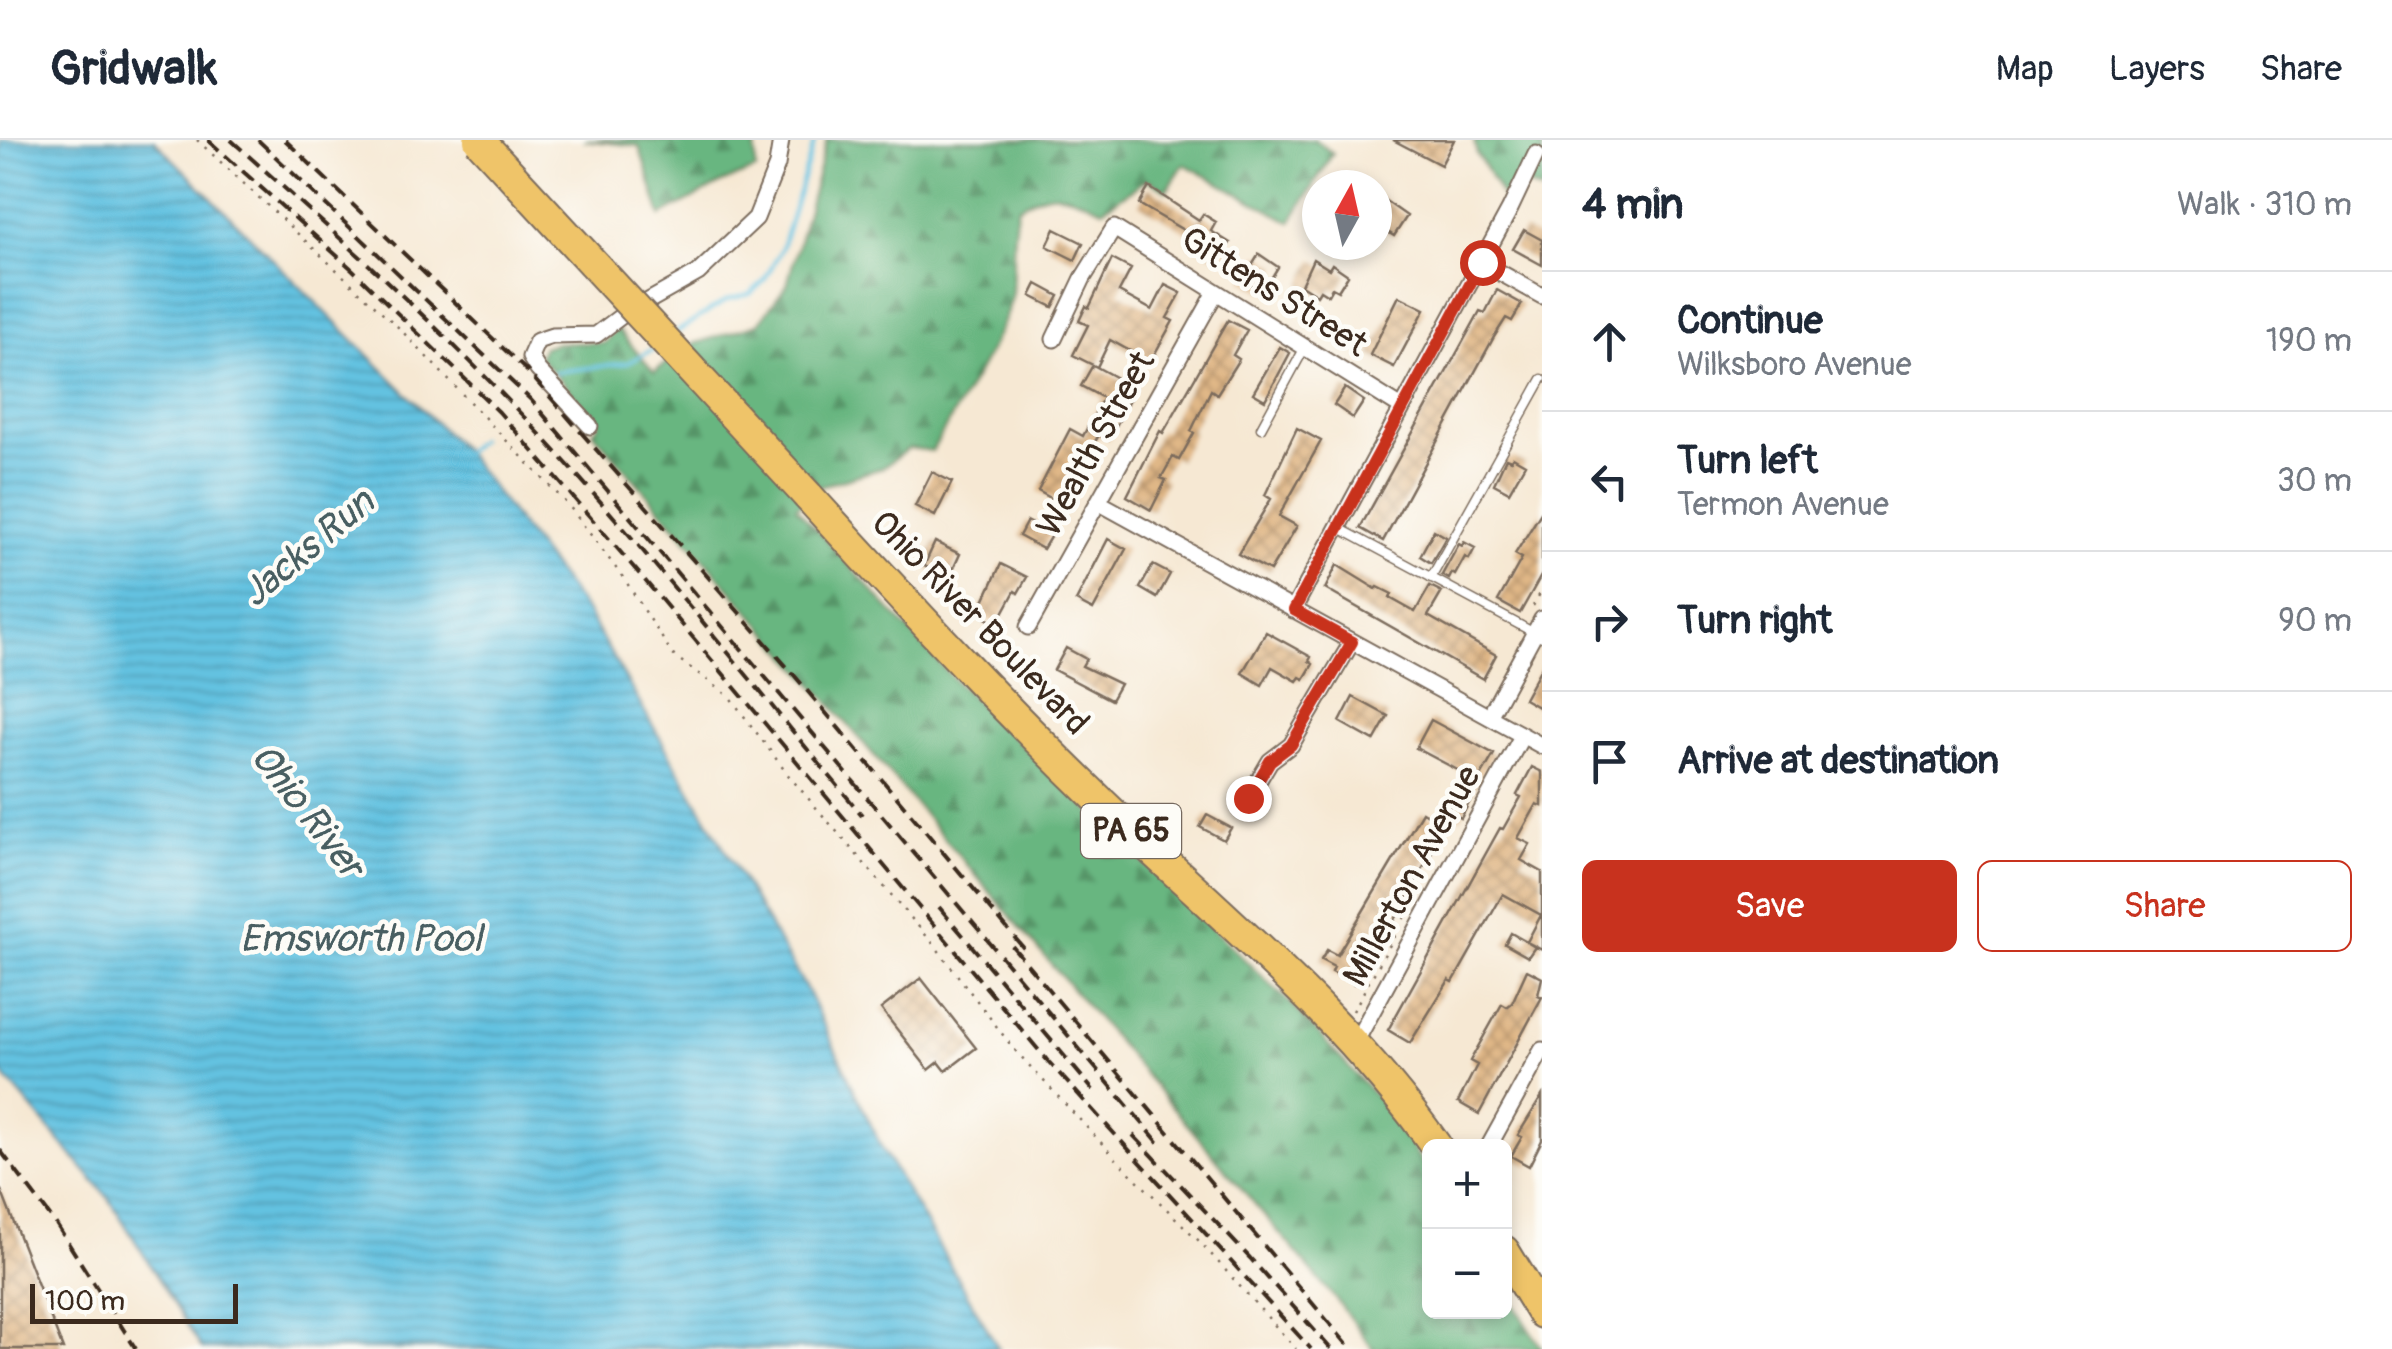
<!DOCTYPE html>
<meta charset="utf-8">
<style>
body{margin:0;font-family:Pangolin,sans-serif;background:#f2f2f3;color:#1f2937}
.controls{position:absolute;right:30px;bottom:30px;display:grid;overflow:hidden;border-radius:15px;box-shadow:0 5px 15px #0003}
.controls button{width:90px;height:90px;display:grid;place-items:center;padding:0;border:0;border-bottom:2px solid #e0e1e3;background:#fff;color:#1f2937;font:50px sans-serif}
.compass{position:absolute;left:1302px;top:30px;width:90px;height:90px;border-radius:50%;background:#fff;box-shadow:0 5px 15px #0003;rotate:8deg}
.scale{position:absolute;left:30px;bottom:25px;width:208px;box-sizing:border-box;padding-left:10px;border:5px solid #3b2a1e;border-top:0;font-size:28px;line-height:35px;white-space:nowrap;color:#3b2a1e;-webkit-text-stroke:8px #fdfcf7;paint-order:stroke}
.stop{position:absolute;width:30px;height:30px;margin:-22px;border:8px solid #c8321e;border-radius:50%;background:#fff}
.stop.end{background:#c8321e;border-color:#fff;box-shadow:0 2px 10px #0008}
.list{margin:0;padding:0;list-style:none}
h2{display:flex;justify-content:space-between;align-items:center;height:130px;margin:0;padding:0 40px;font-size:42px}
h2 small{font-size:32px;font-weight:400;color:#747a83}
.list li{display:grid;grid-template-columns:65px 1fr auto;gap:30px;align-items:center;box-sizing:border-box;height:140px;padding:0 40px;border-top:2px solid #e0e1e3}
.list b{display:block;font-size:38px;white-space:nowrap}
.list p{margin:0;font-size:32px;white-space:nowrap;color:#747a83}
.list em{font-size:32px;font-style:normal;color:#747a83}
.actions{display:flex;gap:20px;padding:30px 40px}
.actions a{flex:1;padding:22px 0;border:2px solid #c8321e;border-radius:15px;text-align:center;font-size:35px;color:#c8321e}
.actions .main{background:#c8321e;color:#fff}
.icon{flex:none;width:55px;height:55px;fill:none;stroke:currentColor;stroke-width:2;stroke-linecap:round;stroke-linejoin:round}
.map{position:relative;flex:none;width:1542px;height:1209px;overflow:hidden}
header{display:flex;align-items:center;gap:60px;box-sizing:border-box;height:140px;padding:0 50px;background:#fff;border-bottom:2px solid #e0e1e3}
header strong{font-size:48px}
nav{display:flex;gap:55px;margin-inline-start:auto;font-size:35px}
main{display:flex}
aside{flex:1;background:#fff}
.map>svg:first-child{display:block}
.forest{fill:url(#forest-firs);stroke:#51704f;stroke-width:2.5}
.water{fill:url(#water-rules);stroke:#4f7680;stroke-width:2.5}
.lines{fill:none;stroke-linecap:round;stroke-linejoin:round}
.stream{stroke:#63c2e1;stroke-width:4}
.building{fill:url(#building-cross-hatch)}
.lane-casing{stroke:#7c6c5d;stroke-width:11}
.street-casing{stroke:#7c6c5d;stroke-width:19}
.highway-casing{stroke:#7c6c5d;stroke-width:34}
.path{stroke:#7c6c5d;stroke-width:2.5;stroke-dasharray:2.5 8;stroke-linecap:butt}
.lane{stroke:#fff;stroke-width:8}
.street{stroke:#fff;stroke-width:15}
.highway{stroke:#efc469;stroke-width:30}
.rail{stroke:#3b2a1e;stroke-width:4;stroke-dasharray:15 8;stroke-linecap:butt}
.highway-bridge-casing{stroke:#7c6c5d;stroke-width:34;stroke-linecap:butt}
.highway-bridge{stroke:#efc469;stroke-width:30}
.route{stroke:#c8321e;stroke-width:12}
.labels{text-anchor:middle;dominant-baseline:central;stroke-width:9;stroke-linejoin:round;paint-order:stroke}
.shield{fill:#fdfcf7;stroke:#75695f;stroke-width:2.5}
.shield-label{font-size:32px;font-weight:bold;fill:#3b2a1e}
.street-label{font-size:35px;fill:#3b2a1e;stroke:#fdfcf7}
.water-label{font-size:38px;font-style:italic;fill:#495f62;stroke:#fdfcf7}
</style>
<header>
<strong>Gridwalk</strong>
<nav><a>Map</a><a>Layers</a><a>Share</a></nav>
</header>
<main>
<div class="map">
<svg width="1542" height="1209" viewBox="0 0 1542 1209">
<defs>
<pattern id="forest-firs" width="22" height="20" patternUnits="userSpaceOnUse" patternTransform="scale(2.5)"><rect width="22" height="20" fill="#67b680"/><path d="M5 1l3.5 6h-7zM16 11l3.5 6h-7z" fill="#569468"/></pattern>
<pattern id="water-rules" width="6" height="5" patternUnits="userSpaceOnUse" patternTransform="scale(2.5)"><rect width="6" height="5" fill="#63c2e1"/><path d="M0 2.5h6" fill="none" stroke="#539eb6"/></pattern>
<pattern id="building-cross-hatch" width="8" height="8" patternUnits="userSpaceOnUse" patternTransform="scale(2.5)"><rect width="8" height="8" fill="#e0b787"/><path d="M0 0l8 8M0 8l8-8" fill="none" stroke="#b7956e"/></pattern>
</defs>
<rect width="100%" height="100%" fill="#fdfcf7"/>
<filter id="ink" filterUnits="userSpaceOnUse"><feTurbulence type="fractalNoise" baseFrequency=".01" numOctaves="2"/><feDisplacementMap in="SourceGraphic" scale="20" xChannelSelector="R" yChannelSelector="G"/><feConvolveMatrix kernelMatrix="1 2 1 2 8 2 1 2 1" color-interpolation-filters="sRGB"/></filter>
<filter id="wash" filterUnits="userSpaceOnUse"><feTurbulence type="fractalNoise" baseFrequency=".0048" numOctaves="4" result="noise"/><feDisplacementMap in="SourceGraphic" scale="40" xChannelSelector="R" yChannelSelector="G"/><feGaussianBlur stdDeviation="2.25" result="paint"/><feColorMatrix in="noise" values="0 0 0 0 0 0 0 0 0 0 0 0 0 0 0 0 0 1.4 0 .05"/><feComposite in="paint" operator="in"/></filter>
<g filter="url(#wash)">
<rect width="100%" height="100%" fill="#f6e8d3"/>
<path class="forest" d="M 583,0 L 755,0 L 756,30 L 724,42 L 661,76 L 639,6 Z
M 827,0 L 1314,0 L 1333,13 L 1291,82 L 1184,24 L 1167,50 L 1147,39 L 1103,69 C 1066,54 1054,44 1018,67 C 1011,96 1014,123 1012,152 C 1008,189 952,275 932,311 L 909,308 L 882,328 L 821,346 L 796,367 L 959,545 L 1292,865 L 1390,972 L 1429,1033 L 1430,1172 L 1504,1172 L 1505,1149 L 1542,1209 L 1373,1209 L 1338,1162 L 821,553 L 593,292 L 600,283 L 539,217 L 543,207 L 555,203 L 604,203 L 617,189 L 654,232 L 690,205 L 758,184 L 787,145 Z
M 1474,0 L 1542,0 L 1542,52 L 1516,40 L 1505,61 L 1477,14 Z"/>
<path class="water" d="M 0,0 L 154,0 L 465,312 L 586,471 L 808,852 L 883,1010 L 999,1209 L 202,1209 L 110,1060 L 0,931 Z"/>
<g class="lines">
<path class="stream" d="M 675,193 L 727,160 L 750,154 L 764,141 L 781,110 L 815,0
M 555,232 L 627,223 L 656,208
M 464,313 L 479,299"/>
</g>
<g id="blocks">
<path class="building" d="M 1393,0 L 1454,0 L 1441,25 Z
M 1149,47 L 1199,80 L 1203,74 L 1216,82 L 1211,91 L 1230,103 L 1220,119 L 1187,100 L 1190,94 L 1139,64 Z
M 1377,55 L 1407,76 L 1394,96 L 1377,85 Z
M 1055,89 L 1083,103 L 1075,120 L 1047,106 Z
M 1524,90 L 1542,100 L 1542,125 L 1513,109 Z
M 1259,114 L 1278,127 L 1263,152 L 1243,140 Z
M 1112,119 L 1131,129 L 1119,152 L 1152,170 L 1165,145 L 1181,153 L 1167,178 L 1173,181 L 1150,222 L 1110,200 L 1097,227 L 1073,215 L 1088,185 L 1079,181 L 1086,166 L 1089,168 Z
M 1313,119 L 1329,129 L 1332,124 L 1348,135 L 1338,151 L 1332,148 L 1328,155 L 1320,150 L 1317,155 L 1301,145 Z
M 1037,144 L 1059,156 L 1053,167 L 1031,156 Z
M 1497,150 L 1522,164 L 1512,181 L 1506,178 L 1494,197 L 1383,401 L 1360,388 L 1480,171 L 1485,173 Z
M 1399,156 L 1425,169 L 1394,227 L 1370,215 Z
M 1228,180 L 1247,190 L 1233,215 L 1239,219 L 1217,254 L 1211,250 L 1191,291 L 1194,293 L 1179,320 L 1173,317 L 1161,338 L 1166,340 L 1151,370 L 1127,356 L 1160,291 L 1163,293 Z
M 1280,207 L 1290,213 L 1265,260 L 1253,253 Z
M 1093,225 L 1135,248 L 1109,300 L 1099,295 L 1075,335 L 1071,333 L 1056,361 L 1038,351 L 1070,289 L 1083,296 L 1103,258 L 1081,246 Z
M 1345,248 L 1364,261 L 1353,278 L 1334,265 Z
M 1297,288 L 1321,301 L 1279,376 L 1297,386 L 1270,431 L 1238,414 L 1271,359 L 1265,355 Z
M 1513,317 L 1525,324 L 1509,352 L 1494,344 L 1506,318 L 1511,320 Z
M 932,332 L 952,342 L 935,376 L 915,366 Z
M 1542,371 L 1542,434 L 1520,473 L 1498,461 L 1522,418 L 1515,414 Z
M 1027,381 L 1052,394 L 1043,409 L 1019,396 Z
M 1434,390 L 1446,397 L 1431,423 L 1420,416 Z
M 1108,399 L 1126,409 L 1093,470 L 1076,461 Z
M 935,402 L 960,414 L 949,438 L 924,426 Z
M 1464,402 L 1475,408 L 1469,419 L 1465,417 L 1455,435 L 1452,433 L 1449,439 L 1442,435 L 1459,404 L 1462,406 Z
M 1001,424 L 1027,437 L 1018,453 L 1015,451 L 997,484 L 978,474 Z
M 1153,425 L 1170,434 L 1157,458 L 1140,448 Z
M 1337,425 L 1376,449 L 1378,447 L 1392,454 L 1390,458 L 1415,472 L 1430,446 L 1442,452 L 1428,476 L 1496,515 L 1483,539 L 1325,449 Z
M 1266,492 L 1311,517 L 1309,521 L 1313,524 L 1304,539 L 1300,537 L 1297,541 L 1272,527 L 1262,545 L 1242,533 Z
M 1066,508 L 1086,519 L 1082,526 L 1120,544 L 1111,560 L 1054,530 Z
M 1542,526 L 1542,560 L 1538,567 L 1524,559 Z
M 1353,557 L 1388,576 L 1374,601 L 1340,582 Z
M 1431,580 L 1494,614 L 1469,657 L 1471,659 L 1461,678 L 1448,671 L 1467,635 L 1416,608 Z
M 1532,627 L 1542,632 L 1542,666 L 1537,664 L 1518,698 L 1530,704 L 1521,720 L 1542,732 L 1542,810 L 1527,802 L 1541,775 L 1503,754 L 1453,842 L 1449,840 L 1410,903 L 1388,890 L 1500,688 L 1503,689 L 1521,657 L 1517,655 Z
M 1422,672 L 1439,682 L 1430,699 L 1437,702 L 1371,824 L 1354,844 L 1332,832 L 1334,827 L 1321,820 L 1327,810 L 1337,815 Z
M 1207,675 L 1231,688 L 1224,700 L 1200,687 Z
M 1511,793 L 1535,807 L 1528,817 L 1505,804 Z
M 1527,830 L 1542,838 L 1538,855 L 1542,857 L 1479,974 L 1458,962 L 1477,925 L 1470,921 L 1502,864 L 1507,867 L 1512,863 Z
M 921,838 L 976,908 L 946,931 L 939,922 L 929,930 L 881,869 Z
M 1542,956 L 1542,1000 L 1529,1026 L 1511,1016 L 1522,997 L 1518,995 Z
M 0,1050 L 1,1050 L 63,1209 L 0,1209 Z"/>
</g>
</g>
<g filter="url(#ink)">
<use href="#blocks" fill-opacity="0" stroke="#7c6c5d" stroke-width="2.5"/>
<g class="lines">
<defs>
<path id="lane" d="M 1261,288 L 1304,209
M 1339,388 L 1542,497
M 1431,438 L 1542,239"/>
<path id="street" d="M 1481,122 L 1542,156
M 1054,199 L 1083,138 L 1114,88 L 1402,268
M 590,286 L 538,230 L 530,217 L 537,201 L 552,196 L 596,195 L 620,177 L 698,133 L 756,78 L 777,25 L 781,0
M 1098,362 L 1542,606
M 1293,470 L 1510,69 L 1536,14
M 1028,487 L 1216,152
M 1489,577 L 1542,479
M 1248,658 L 1270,621 L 1291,605 L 1352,502
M 1354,905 L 1522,596
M 1489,1006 L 1542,910"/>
<path id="highway" d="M 808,356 C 916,474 1024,591 1141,700 C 1246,798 1353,888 1436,1006
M 1504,1111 L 1542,1173"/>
</defs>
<use href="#lane" class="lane-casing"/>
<use href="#street" class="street-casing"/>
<use href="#highway" class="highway-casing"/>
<path class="path" d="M 197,0 L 399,188 L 569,366 L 625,440 L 673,515 L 729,556 L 789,636 L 936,807 L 1013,908 L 1120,1023 L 1202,1104 L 1296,1209
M 1533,466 L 1542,450
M 1353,871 L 1417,756"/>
<use href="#lane" class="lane"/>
<use href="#street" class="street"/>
<use href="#highway" class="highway"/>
<path class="rail" d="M 208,0 L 353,130 L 499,272 L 643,438 L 1047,920 L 1311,1209
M 231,0 C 331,90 431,178 523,276 C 642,403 750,541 862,675
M 258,0 L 531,260 L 1159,1003
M 285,0 L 529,233 L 794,535 L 1026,811
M 939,767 L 1093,950
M 1012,806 L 1351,1209
M 1133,995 L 1250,1118 L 1331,1209
M 0,1010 L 56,1084 L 136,1209"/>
<defs>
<path id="highway-bridge" d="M 479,0 L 808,356"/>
</defs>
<use href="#highway-bridge" class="highway-bridge-casing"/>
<use href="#highway-bridge" class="highway-bridge"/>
</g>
</g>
<g class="lines" filter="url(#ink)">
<path class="route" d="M 1248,658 L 1270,621 L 1291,605 L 1352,502 L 1294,470 L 1482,122"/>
</g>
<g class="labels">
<rect class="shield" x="1081" y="664" width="100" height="54" rx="8"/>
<g class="shield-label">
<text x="1131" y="691">PA 65</text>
</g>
<g class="street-label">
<text transform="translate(1274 152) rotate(32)">Gittens Street</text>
<text transform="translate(1096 304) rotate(-61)">Wealth Street</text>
<text transform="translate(980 483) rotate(46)">Ohio River Boulevard</text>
<text transform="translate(1412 736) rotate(-61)">Millerton Avenue</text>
</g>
<g class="water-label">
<text transform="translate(308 408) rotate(-40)">Jacks Run</text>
<text transform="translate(307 671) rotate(52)">Ohio River</text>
<text x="361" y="799">Emsworth Pool</text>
</g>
</g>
</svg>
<div class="controls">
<button>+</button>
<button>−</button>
</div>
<svg class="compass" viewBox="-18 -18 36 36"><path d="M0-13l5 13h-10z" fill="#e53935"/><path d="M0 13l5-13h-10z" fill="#747a83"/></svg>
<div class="scale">100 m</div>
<div class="stop" style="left:1482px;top:122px"></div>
<div class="stop end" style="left:1248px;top:658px"></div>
</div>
<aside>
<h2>4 min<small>Walk · 310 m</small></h2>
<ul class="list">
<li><svg class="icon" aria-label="ahead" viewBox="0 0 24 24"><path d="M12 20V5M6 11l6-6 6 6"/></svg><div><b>Continue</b><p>Wilksboro Avenue</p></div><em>190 m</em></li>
<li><svg class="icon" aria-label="left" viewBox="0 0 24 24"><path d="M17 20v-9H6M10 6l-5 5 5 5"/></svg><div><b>Turn left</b><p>Termon Avenue</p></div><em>30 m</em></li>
<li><svg class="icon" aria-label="right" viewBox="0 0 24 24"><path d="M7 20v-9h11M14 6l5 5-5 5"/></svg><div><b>Turn right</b></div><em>90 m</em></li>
<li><svg class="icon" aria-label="arrive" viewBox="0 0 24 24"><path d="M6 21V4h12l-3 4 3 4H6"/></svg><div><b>Arrive at destination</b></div></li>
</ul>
<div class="actions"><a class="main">Save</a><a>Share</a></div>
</aside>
</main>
